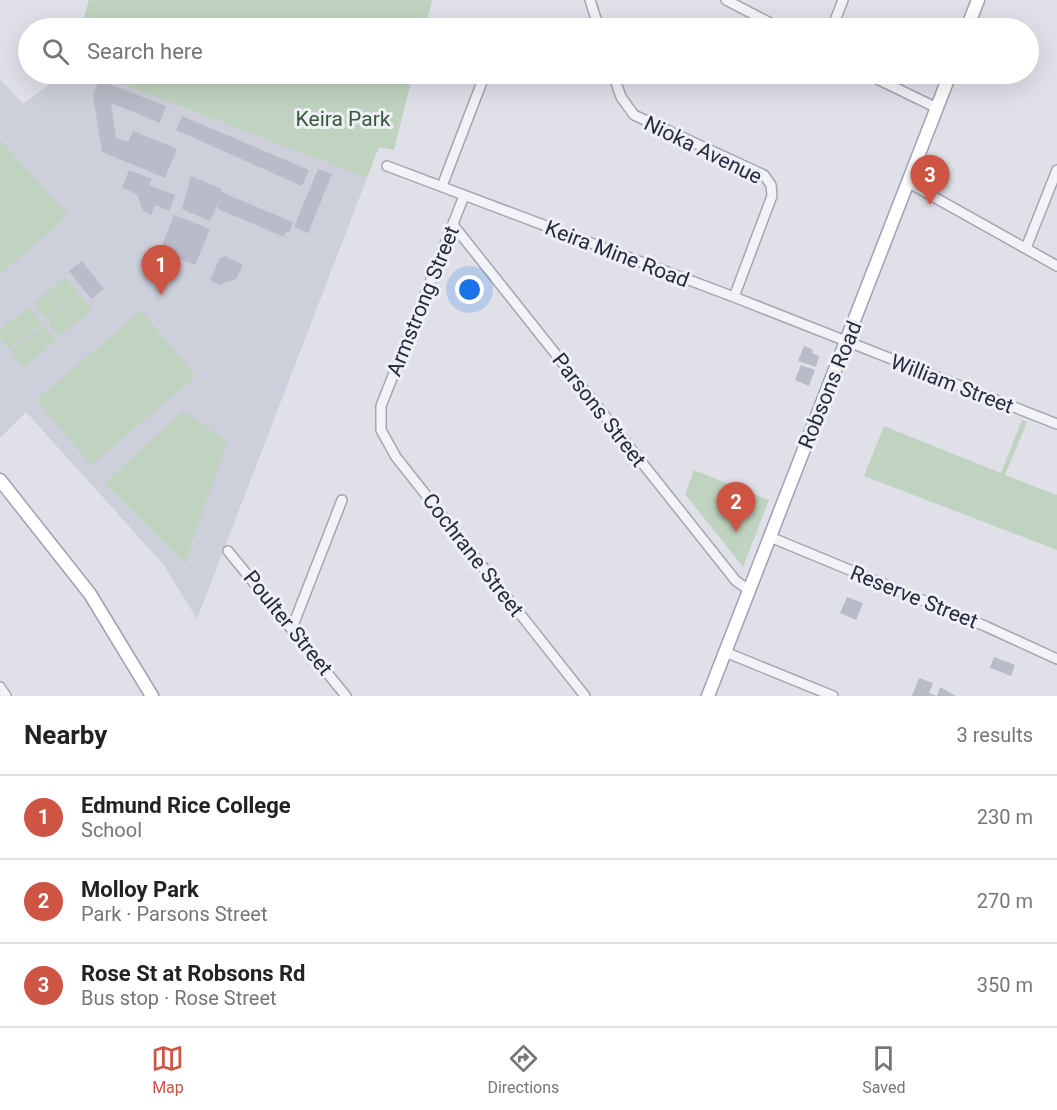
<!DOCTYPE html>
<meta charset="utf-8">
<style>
body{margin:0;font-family:Roboto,sans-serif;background:#f6f6f6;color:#222}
.you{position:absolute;left:470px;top:290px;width:21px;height:21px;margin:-15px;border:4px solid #fff;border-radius:50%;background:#1a73e8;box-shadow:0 0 0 9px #1a73e833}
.badge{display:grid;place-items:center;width:39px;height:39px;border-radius:50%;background:#ce5443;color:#fff;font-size:20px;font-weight:700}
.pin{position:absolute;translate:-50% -50px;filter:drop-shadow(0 2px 3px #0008)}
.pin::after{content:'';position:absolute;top:32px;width:21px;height:18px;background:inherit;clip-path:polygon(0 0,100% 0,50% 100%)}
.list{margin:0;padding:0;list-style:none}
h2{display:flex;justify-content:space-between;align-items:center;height:78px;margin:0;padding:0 24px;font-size:26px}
h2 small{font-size:20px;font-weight:400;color:#767676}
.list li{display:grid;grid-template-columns:39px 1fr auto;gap:18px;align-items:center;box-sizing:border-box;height:84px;padding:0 24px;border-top:2px solid #e0e0e0}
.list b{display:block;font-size:22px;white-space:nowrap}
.list p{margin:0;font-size:20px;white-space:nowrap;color:#767676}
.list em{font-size:20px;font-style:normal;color:#767676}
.icon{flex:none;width:33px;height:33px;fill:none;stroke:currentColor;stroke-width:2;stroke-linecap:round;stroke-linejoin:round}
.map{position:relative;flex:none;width:1057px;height:696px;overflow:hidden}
.search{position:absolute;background:#fff;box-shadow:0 6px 24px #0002;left:18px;right:18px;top:18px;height:66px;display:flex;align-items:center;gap:15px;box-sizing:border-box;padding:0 21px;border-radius:33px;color:#767676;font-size:22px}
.sheet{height:330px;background:#fff}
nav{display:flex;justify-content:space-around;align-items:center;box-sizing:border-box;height:84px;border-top:2px solid #e0e0e0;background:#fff;font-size:16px;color:#767676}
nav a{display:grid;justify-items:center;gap:3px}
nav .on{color:#ce5443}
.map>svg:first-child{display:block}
.built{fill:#cdcfda}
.green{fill:#c0d2c0}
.building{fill:#b9bbc8}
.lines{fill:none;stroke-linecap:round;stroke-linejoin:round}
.minor-casing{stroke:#a4a6b2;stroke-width:12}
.major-casing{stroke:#9ea1b4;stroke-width:15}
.minor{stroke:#f2f2f7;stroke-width:9}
.major{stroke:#fff;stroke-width:12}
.labels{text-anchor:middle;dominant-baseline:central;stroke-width:6;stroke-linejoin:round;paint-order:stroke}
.park-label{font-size:21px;fill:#355b38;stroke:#eff0f6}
.street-label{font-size:21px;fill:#282a40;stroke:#eff0f6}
</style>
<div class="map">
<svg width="1057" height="696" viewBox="0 0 1057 696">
<rect width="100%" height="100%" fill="#dfe0e8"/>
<path class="built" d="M 63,74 L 96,74 L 367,178 L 197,619 L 163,564 L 26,412 L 0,438 L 0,79 L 23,104 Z"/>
<path class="green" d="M 89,0 L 432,0 L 425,28 L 81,28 Z
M 96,74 L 413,74 L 394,150 L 379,147 L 367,178 Z
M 0,140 L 68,215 L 0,275 Z
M 65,277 L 78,293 L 45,319 L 33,303 Z
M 79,294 L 92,310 L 59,336 L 47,320 Z
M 29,307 L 42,323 L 8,349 L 0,338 L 0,330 Z
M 141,311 L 196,376 L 91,465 L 36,400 Z
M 43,325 L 56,341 L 23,367 L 10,351 Z
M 183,411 L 227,441 L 185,563 L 105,483 Z
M 1022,420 L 1027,422 L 1005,475 L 1057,495 L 1057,550 L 864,476 L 884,426 L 1001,473 Z
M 694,470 L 769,500 L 743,567 L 685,494 Z"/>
<path class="building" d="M 99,80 L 166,106 L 160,123 L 111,103 L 116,138 L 128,142 L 133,131 L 177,149 L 165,178 L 102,152 L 93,95 Z
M 182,116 L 309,170 L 302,186 L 176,130 Z
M 318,169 L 332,174 L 308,233 L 294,227 Z
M 129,170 L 152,179 L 149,185 L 175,195 L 169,211 L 155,205 L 151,215 L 143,211 L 137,194 L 122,188 Z
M 191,176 L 222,189 L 221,192 L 293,222 L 289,233 L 286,232 L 284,237 L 218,209 L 217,205 L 210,221 L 182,209 Z
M 174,215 L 210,229 L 195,265 L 160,251 Z
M 225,256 L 243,265 L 236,279 L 219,285 L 210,280 L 220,258 Z
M 82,261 L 104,289 L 91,299 L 69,271 Z
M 804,346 L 813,350 L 812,353 L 819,356 L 816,367 L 798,361 Z
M 801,365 L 815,370 L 809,386 L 795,380 Z
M 847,597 L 863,603 L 856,620 L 840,613 Z
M 994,657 L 1015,665 L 1011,676 L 990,668 Z
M 919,678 L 933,683 L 929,693 L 937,696 L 940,687 L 956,696 L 912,696 Z"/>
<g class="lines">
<defs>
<path id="minor" d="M 590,0 L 599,28
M 726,0 L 780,28
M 832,28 L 843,0
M 613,74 L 621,97 L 634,115 L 764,175 L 771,185 L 772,196 L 734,297
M 867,74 L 937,108
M 387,166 L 734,297 L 1057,424
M 909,183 L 1057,266
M 442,186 L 485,74
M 464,196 L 381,406 L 381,430 L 396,457 L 585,696
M 454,226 L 736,581 L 749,590
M 1026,248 L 1057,170
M 770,537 L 985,626 L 1057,659
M 228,551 L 346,696
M 292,628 L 342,500
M 725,652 L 833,696
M 0,687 L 6,696"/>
<path id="major" d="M 967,28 L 978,0
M 0,480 L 90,594 L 152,696
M 708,696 L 950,74"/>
</defs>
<use href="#minor" class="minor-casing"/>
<use href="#major" class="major-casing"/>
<use href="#minor" class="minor"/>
<use href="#major" class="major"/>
</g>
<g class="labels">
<g class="park-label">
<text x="343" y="119">Keira Park</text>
</g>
<g class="street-label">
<text transform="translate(703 150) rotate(26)">Nioka Avenue</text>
<text transform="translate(617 254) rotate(21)">Keira Mine Road</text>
<text transform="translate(423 301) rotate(-68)">Armstrong Street</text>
<text transform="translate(952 384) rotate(21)">William Street</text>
<text transform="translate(830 385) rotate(-68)">Robsons Road</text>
<text transform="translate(599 410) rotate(52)">Parsons Street</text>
<text transform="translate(473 555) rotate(52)">Cochrane Street</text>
<text transform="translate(914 597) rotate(22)">Reserve Street</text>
<text transform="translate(288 623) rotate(51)">Poulter Street</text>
</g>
</g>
</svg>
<div class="you"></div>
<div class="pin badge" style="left:161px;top:295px">1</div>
<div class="pin badge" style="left:736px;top:532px">2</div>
<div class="pin badge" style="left:930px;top:205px">3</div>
<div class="search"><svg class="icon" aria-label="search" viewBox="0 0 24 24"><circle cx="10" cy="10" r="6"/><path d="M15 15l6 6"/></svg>Search here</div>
</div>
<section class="sheet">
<h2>Nearby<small>3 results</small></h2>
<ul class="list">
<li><span class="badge">1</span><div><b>Edmund Rice College</b><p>School</p></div><em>230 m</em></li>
<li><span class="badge">2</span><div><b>Molloy Park</b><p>Park · Parsons Street</p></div><em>270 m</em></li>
<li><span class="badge">3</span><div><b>Rose St at Robsons Rd</b><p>Bus stop · Rose Street</p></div><em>350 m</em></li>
</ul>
</section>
<nav>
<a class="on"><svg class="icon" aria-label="map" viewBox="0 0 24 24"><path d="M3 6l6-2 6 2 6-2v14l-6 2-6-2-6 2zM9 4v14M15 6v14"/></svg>Map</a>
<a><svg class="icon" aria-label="directions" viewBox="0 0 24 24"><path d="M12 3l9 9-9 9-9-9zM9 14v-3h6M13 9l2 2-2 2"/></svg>Directions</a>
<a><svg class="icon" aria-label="saved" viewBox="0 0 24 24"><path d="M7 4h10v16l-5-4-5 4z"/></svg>Saved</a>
</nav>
